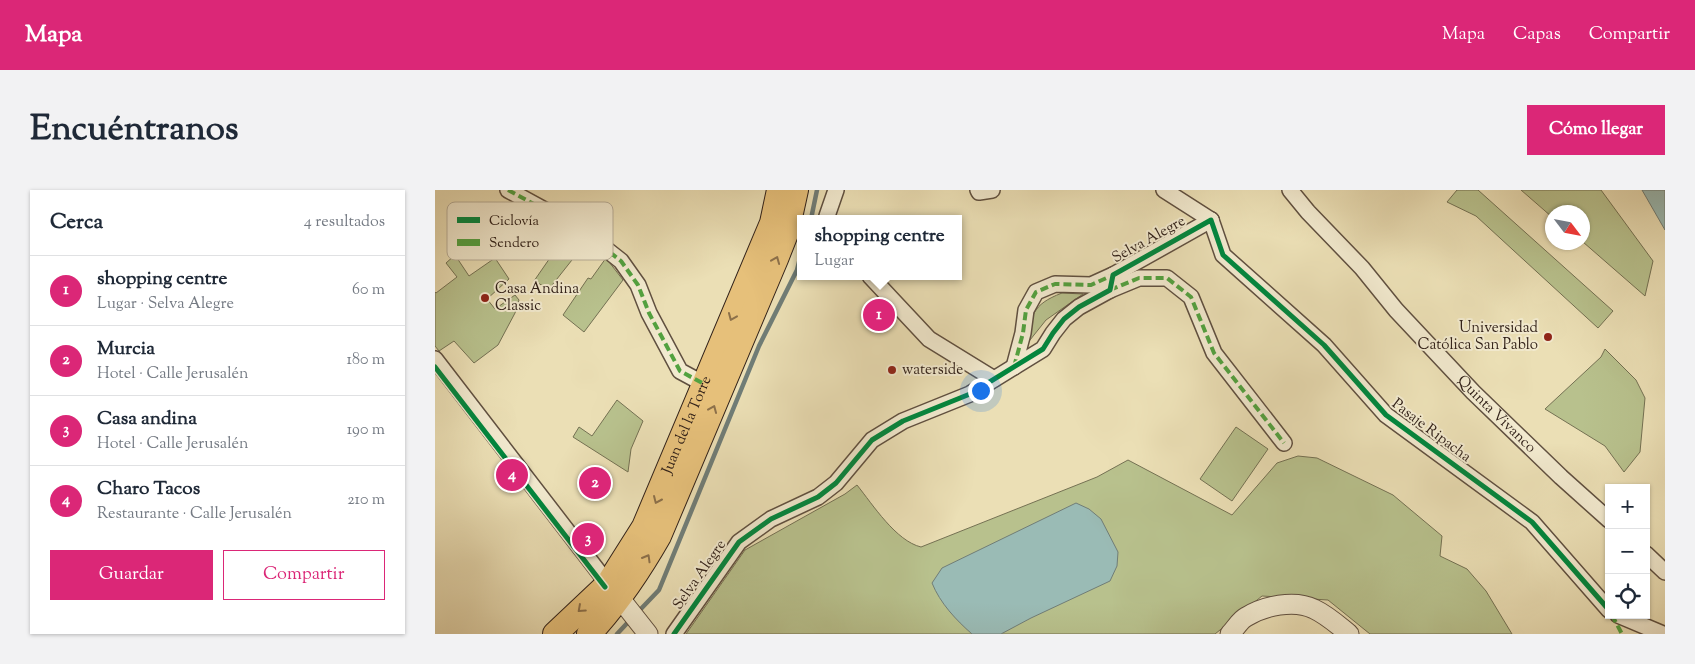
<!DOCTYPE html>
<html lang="es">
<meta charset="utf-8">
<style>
body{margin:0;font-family:"Sorts Mill Goudy",serif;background:#f2f2f3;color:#1f2937}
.controls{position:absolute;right:15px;bottom:15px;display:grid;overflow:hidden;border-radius:0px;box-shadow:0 1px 4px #0004}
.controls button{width:45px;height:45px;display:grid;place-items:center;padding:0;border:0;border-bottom:1px solid #e0e1e3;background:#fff;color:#1f2937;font:25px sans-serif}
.compass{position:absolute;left:1110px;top:15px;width:45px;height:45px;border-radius:50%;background:#fff;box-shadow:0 1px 4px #0004;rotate:122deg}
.you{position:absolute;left:545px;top:200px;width:18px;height:18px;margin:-12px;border:4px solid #fff;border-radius:50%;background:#1a73e8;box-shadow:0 0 0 8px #1a73e833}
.badge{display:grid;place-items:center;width:32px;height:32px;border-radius:50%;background:#db2777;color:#fff;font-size:16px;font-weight:700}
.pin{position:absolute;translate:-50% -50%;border:2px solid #fff;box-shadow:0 1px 5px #0006}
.popup{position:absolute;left:362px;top:25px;width:165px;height:65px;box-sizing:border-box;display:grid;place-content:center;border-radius:0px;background:#fff;filter:drop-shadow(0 1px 4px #0005);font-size:16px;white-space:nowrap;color:#747a83}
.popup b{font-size:19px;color:#1f2937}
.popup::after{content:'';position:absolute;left:50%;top:100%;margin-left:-10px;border:10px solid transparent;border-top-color:#fff}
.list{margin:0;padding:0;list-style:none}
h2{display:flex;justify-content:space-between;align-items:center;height:65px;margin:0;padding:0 20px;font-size:21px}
h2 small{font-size:16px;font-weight:400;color:#747a83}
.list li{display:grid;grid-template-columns:32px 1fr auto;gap:15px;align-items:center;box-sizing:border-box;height:70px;padding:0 20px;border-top:1px solid #e0e1e3}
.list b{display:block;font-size:19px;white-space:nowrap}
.list p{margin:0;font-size:16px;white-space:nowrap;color:#747a83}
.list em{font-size:16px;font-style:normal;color:#747a83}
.actions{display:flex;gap:10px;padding:15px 20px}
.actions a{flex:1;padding:11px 0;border:1px solid #db2777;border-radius:0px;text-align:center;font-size:18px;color:#db2777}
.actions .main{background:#db2777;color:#fff}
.icon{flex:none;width:28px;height:28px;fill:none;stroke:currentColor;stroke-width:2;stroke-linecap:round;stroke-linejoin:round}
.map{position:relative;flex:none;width:1230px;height:444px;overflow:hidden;border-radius:0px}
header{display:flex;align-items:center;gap:30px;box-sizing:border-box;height:70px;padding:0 25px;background:#db2777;color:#fff}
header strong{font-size:24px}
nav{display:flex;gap:28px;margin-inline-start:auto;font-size:18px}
.intro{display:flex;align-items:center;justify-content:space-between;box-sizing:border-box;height:120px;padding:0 30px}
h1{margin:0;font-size:35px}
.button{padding:12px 22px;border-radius:0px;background:#db2777;color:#fff;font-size:18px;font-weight:700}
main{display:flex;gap:30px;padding:0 30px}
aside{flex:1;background:#fff;border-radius:0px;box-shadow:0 1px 4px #0004}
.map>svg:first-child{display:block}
.green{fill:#b8c18d;stroke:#747153}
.water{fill:#9abbb5;stroke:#707d77}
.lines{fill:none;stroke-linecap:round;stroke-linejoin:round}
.stream{stroke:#707d77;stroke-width:4.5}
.minor-casing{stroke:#605040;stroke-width:18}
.tertiary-casing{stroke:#605040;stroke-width:21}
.primary-casing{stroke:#312119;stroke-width:26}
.minor{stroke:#f2eacf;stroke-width:15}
.tertiary{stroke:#f2eacf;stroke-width:19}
.primary{stroke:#e6c07a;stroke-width:24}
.quiet{stroke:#52a240;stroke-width:4;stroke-dasharray:8 4;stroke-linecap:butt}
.cycleway-casing{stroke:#f2eacf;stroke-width:8}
.cycleway{stroke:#00873e;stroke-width:5}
.oneway{stroke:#8c704a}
.poi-dot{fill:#8f2418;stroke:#f2eacf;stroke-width:2}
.labels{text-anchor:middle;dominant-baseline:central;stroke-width:4;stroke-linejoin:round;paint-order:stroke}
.street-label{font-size:15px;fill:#312119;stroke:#f2eacf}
.poi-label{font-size:15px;fill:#312119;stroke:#f2eacf;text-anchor:start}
.key{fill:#f2eacf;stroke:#b8ae98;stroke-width:1}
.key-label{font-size:14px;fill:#312119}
</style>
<header>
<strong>Mapa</strong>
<nav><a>Mapa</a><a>Capas</a><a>Compartir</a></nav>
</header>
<div class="intro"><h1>Encuéntranos</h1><a class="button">Cómo llegar</a></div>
<main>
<aside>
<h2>Cerca<small>4 resultados</small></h2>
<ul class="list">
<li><span class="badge">1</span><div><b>shopping centre</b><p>Lugar · Selva Alegre</p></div><em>60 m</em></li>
<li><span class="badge">2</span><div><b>Murcia</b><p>Hotel · Calle Jerusalén</p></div><em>180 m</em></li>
<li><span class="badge">3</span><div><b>Casa andina</b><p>Hotel · Calle Jerusalén</p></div><em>190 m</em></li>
<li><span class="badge">4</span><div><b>Charo Tacos</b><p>Restaurante · Calle Jerusalén</p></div><em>210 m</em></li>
</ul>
<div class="actions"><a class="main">Guardar</a><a>Compartir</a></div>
</aside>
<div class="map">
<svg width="1230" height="444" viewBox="0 0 1230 444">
<rect width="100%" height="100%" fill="#ebdfb5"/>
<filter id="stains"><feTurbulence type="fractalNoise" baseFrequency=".004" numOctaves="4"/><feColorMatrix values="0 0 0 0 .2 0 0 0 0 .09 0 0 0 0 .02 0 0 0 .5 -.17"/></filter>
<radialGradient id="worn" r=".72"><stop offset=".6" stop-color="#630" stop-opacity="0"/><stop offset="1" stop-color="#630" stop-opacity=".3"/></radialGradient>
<path class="green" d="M 1022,0 L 1043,0 L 1178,121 L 1163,138 L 1041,26 L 1012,12 Z
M 1086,0 L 1166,0 L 1218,71 L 1210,106 L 1148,52 L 1148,22 L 1118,22 L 1117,27 Z
M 123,32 L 152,51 L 114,99 L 99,91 L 126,52 L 116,45 Z
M 20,65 L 34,86 L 60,68 L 74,89 L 52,109 L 60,119 L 80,105 L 84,110 L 80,123 L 63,155 L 39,173 L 19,151 L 4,161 L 0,156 L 0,102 L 1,103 L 22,87 L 11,73 Z
M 171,68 L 188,90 L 149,142 L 128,125 L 153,88 L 156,89 Z
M 627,103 L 648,104 L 611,130 L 591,155 C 597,125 596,115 627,103 Z
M 1170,159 L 1201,190 L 1210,208 L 1205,262 L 1189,282 L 1170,256 L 1110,219 L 1166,167 Z
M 182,210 L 208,231 L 196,259 L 193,282 L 138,247 L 144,237 L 157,246 Z
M 801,237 L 833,259 L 797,311 L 765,289 Z
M 863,266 L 882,268 L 958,305 L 1007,346 L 1005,366 L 1032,379 L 1051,401 L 1077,444 L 935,444 L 893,410 L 827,406 L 780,444 L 251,444 L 310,360 L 410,304 L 422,295 C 438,315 461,351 486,357 L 662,287 L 693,270 L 797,325 L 842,273 Z"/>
<path class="water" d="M 1207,0 L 1230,0 L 1230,40 Z
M 641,313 L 654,319 L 666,329 L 683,362 L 682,376 L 675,391 L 596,428 L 566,444 L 537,444 C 521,430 505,413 497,393 L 507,378 Z"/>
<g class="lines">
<path class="stream" d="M 376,29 L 382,0
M 202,423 L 224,400 L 324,156 L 362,80 L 365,68
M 182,444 L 196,429"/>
<defs>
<g id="minor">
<path d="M 73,0 L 148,41 L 186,71 L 203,95 L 214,123 L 245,181 L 269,194"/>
<path d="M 543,0 L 544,2 L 557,0"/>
<path d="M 729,0 L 776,30"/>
<path id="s1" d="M 855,0 L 873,22 L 927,78 L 961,120 L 1038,202 L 1126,287 L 1174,330"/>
<path d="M 394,29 L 392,26 L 401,0"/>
<path d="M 776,30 L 788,65 L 889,155 L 951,225 L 1097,332 L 1174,420"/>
<path d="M 435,86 L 494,149 L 559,189"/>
<path d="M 675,100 L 704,88 L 732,88 L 756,107 L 779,163 L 849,253"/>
<path d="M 0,169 L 173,394"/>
<path d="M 579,177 L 588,143 L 591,120 L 601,102 L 620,94 L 656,95 L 678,85"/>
<path d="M 1211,364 L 1230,382"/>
<path d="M 1183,425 L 1228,444"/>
<path d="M 239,444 L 304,352 L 336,329 L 383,307 L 401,293 L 437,250 L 468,231 L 535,204 L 608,159 L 618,143 L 629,129 L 644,117 L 675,100 L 678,85 L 776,30"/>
</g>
<path id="tertiary" d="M 176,397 L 213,444
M 795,444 C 800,439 805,430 811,427 C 829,416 859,409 879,419 C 892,425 903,435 914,444"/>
<g id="primary">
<path id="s2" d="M 120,444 L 173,394 L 209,337 L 337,33 L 344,0"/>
<path d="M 154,444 C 182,414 204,381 224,346 L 341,69 L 352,41 L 361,0"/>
</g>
</defs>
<use href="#minor" class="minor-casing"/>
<use href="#tertiary" class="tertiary-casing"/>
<use href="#primary" class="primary-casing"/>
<use href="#minor" class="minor"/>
<use href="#tertiary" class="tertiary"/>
<use href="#primary" class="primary"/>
<path class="quiet" d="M 73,0 L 148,41 L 186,71 L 203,95 L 214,123 L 245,181 L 269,194
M 675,100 L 704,88 L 732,88 L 756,107 L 779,163 L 849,253
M 579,177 L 588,143 L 591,120 L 601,102 L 620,94 L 656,95 L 678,85
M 1177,425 L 1187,444"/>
<defs>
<path id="cycleway" d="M 0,177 L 170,397
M 239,444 L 304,352 L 336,329 L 383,307 L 401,293 L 437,250 L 468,231 L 535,204 L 608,159 L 618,143 L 629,129 L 644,117 L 675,100 L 678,85 L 776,30 L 788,65 L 889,155 L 951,225 L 1097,332 L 1174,420"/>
</defs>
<use href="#cycleway" class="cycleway-casing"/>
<use href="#cycleway" class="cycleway"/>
</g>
<defs><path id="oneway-chevron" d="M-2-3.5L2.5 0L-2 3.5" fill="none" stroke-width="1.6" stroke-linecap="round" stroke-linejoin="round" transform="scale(1.25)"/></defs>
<g class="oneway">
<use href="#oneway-chevron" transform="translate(341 70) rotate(-68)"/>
<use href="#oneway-chevron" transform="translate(297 127) rotate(113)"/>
<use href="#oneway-chevron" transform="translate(278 219) rotate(-67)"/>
<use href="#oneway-chevron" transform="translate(222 310) rotate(114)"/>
<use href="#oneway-chevron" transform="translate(212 368) rotate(-60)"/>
<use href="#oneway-chevron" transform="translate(146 419) rotate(138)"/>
</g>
<g class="poi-dot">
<circle cx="50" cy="108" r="5"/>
<circle cx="1113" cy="147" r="5"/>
<circle cx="457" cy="180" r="5"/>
</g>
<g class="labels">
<g class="street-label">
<text transform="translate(714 50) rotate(-29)">Selva Alegre</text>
<text stroke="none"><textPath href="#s1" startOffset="305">Quinta Vivanco</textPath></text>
<text stroke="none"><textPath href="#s2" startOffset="251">Juan del la Torre</textPath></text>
<text transform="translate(996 241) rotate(37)">Pasaje Ripacha</text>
<text transform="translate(265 385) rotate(-55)">Selva Alegre</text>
</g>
<g class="poi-label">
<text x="60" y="99">Casa Andina<tspan x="60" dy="17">Classic</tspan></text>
<text x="1103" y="138" text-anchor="end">Universidad<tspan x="1103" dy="17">Católica San Pablo</tspan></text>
<text x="467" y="180">waterside</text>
</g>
</g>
<rect x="12" y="12" width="166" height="58" rx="8" class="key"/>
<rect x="22" y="27" width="23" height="6" fill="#00873e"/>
<rect x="22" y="49" width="23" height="7" fill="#52a240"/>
<g class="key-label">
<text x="54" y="35">Ciclovía</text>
<text x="54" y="57">Sendero</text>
</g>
<rect width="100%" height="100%" filter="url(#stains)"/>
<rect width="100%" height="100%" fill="url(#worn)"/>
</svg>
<div class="controls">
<button>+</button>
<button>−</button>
<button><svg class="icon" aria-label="locate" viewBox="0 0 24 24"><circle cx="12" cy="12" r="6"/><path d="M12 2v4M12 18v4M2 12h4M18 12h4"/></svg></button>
</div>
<svg class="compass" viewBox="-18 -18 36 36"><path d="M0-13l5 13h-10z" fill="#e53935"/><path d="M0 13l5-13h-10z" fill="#747a83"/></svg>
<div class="you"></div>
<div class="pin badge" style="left:444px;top:125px">1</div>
<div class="popup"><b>shopping centre</b>Lugar</div>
<div class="pin badge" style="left:160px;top:293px">2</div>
<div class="pin badge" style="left:153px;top:349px">3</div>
<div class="pin badge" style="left:77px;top:285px">4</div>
</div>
</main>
